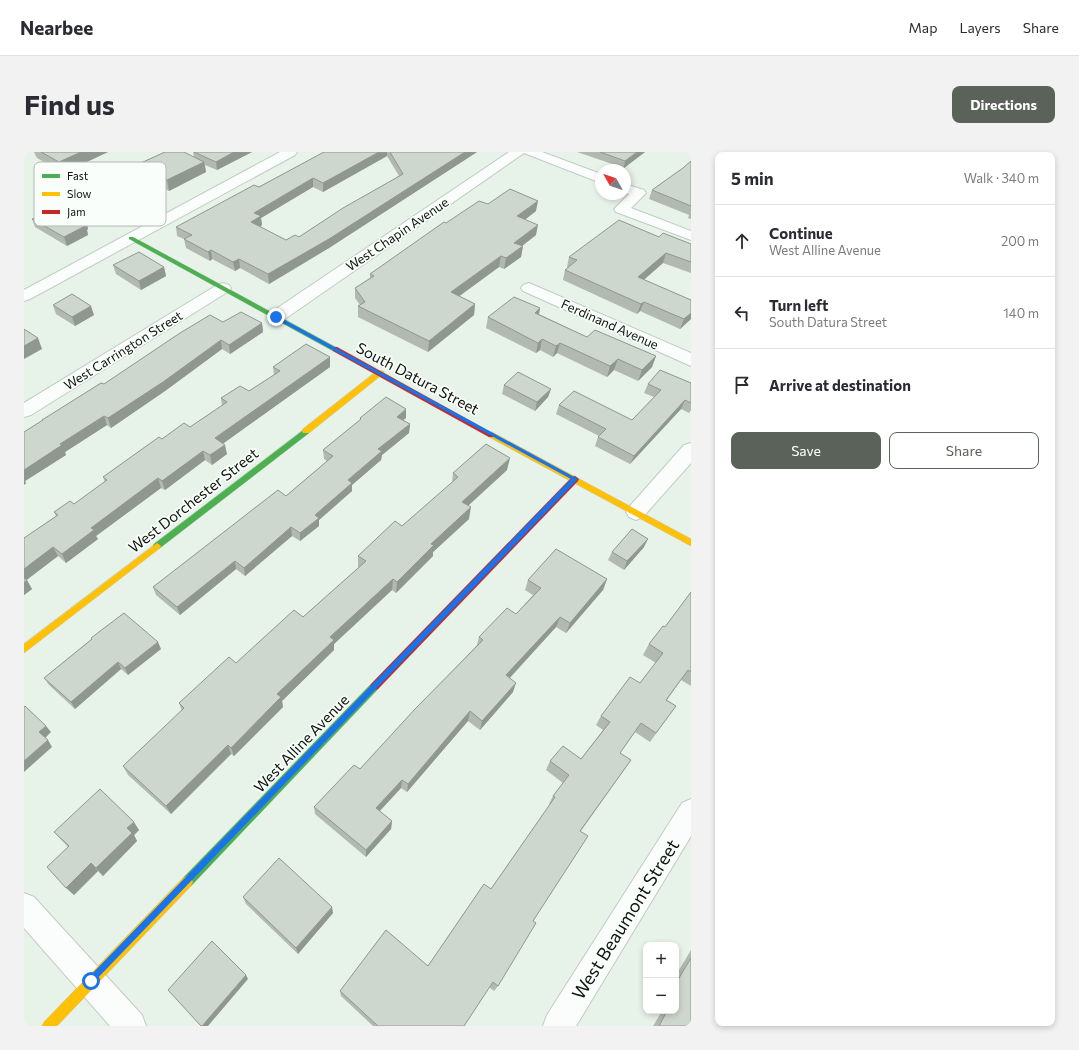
<!DOCTYPE html>
<meta charset="utf-8">
<style>
body{margin:0;font-family:Commissioner,sans-serif;background:#f2f2f3;color:#2b2b33}
.controls{position:absolute;right:12px;bottom:12px;display:grid;overflow:hidden;border-radius:8px;box-shadow:0 2px 6px #0003}
.controls button{width:36px;height:36px;display:grid;place-items:center;padding:0;border:0;border-bottom:1px solid #e1e1e2;background:#fff;color:#2b2b33;font:20px sans-serif}
.compass{position:absolute;left:571px;top:12px;width:36px;height:36px;border-radius:50%;background:#fff;box-shadow:0 2px 6px #0003;rotate:310deg}
.stop{position:absolute;width:12px;height:12px;margin:-9px;border:3px solid #1a73e8;border-radius:50%;background:#fff}
.stop.end{background:#1a73e8;border-color:#fff;box-shadow:0 1px 4px #0008}
.list{margin:0;padding:0;list-style:none}
h2{display:flex;justify-content:space-between;align-items:center;height:52px;margin:0;padding:0 16px;font-size:17px}
h2 small{font-size:13px;font-weight:400;color:#7c7c81}
.list li{display:grid;grid-template-columns:26px 1fr auto;gap:12px;align-items:center;box-sizing:border-box;height:72px;padding:0 16px;border-top:1px solid #e1e1e2}
.list b{display:block;font-size:15px;white-space:nowrap}
.list p{margin:0;font-size:13px;white-space:nowrap;color:#7c7c81}
.list em{font-size:13px;font-style:normal;color:#7c7c81}
.actions{display:flex;gap:8px;padding:12px 16px}
.actions a{flex:1;padding:9px 0;border:1px solid #5a625a;border-radius:8px;text-align:center;font-size:14px;color:#5a625a}
.actions .main{background:#5a625a;color:#fff}
.icon{flex:none;width:22px;height:22px;fill:none;stroke:currentColor;stroke-width:2;stroke-linecap:round;stroke-linejoin:round}
.map{position:relative;flex:none;width:667px;height:874px;overflow:hidden;border-radius:8px}
header{display:flex;align-items:center;gap:24px;box-sizing:border-box;height:56px;padding:0 20px;background:#fff;border-bottom:1px solid #e1e1e2}
header strong{font-size:19px}
nav{display:flex;gap:22px;margin-inline-start:auto;font-size:14px}
.intro{display:flex;align-items:center;justify-content:space-between;box-sizing:border-box;height:96px;padding:0 24px}
h1{margin:0;font-size:28px}
.button{padding:10px 18px;border-radius:8px;background:#5a625a;color:#fff;font-size:14px;font-weight:700}
main{display:flex;gap:24px;padding:0 24px}
aside{flex:1;background:#fff;border-radius:8px;box-shadow:0 2px 6px #0003}
.map>svg:first-child{display:block}
.lines{fill:none;stroke-linecap:round;stroke-linejoin:round}
.street-casing{stroke:#c2cbc3;stroke-width:2}
.fast-casing{stroke:#c2cbc3;stroke-width:1}
.slow-casing{stroke:#c2cbc3;stroke-width:1}
.jam-casing{stroke:#c2cbc3;stroke-width:1}
.street{fill:#fbfdfc;fill-rule:evenodd}
.fast{fill:#4caf50;fill-rule:evenodd}
.slow{fill:#ffc107;fill-rule:evenodd}
.jam{fill:#c62828;fill-rule:evenodd}
.wall{fill:#b1b9b1;fill-rule:evenodd}
.shaded-wall{fill:#909690}
.building{fill:#ced7ce;stroke:#909690}
.route{fill:#1a73e8}
.labels{text-anchor:middle;dominant-baseline:central;stroke-width:3.5;stroke-linejoin:round;paint-order:stroke}
.far-street-label{font-size:13px;fill:#0e140e;stroke:#fafefb}
.street-label{font-size:15px;fill:#0e140e;stroke:#fafefb}
.near-street-label{font-size:18px;fill:#0e140e;stroke:#fafefb}
.key{fill:#fafefb;stroke:#b3b8b4;stroke-width:1}
.key-label{font-size:11px;fill:#0e140e}
</style>
<header>
<strong>Nearbee</strong>
<nav><a>Map</a><a>Layers</a><a>Share</a></nav>
</header>
<div class="intro"><h1>Find us</h1><a class="button">Directions</a></div>
<main>
<div class="map">
<svg width="667" height="874" viewBox="0 0 667 874">
<rect width="100%" height="100%" fill="#e7f2e8"/>
<g class="lines">
<defs>
<path id="street" d="M 256,0 L 273,0 L 271,3 L 6,147 L 0,149 L 0,138 Z
M 485,0 L 518,0 L 577,22 L 577,31 L 500,1 L 258,169 L 252,170 L 246,169 L 244,165 L 246,161 Z
M 601,32 L 620,38 L 622,41 L 607,56 L 667,79 L 667,88 L 592,60 L 590,57 L 605,42 L 601,41 Z
M 199,131 L 205,133 L 207,136 L 205,139 L 7,263 L 0,265 L 0,251 L 193,133 Z
M 505,131 L 667,201 L 667,214 L 499,139 L 497,136 L 499,133 Z
M 667,291 L 667,311 L 619,365 L 612,368 L 605,365 L 602,360 L 605,355 L 660,293 Z
M 667,647 L 667,684 L 552,874 L 519,874 L 523,863 L 658,651 Z
M 0,741 L 10,745 L 118,863 L 122,874 L 86,874 L 0,776 Z"/>
<path id="fast" d="M 105,85 L 109,85 L 315,197 L 313,199 L 309,199 L 105,87 Z
M 282,276 L 285,277 L 286,279 L 285,281 L 136,396 L 130,396 L 129,394 L 130,392 Z
M 351,530 L 354,531 L 356,534 L 354,537 L 167,734 L 163,736 L 159,734 L 157,730 L 159,726 L 348,531 Z"/>
<path id="slow" d="M 353,219 L 359,219 L 360,221 L 285,281 L 279,281 L 278,279 L 279,277 Z
M 468,280 L 667,387 L 667,394 L 465,285 L 464,283 L 465,281 Z
M 133,391 L 137,394 L 136,396 L 0,501 L 0,492 Z
M 163,724 L 167,726 L 169,730 L 167,734 L 33,874 L 18,874 L 20,870 L 159,726 Z"/>
<path id="jam" d="M 309,195 L 313,195 L 472,283 L 471,285 L 465,285 L 309,199 Z
M 551,324 L 555,327 L 554,329 L 354,537 L 351,538 L 348,537 L 346,534 L 348,531 L 548,325 Z"/>
</defs>
<use href="#street" class="street-casing"/>
<use href="#fast" class="fast-casing"/>
<use href="#slow" class="slow-casing"/>
<use href="#jam" class="jam-casing"/>
<use href="#street" class="street"/>
<use href="#fast" class="fast"/>
<use href="#slow" class="slow"/>
<use href="#jam" class="jam"/>
</g>
<path class="wall" d="M 10,0 L 84,0 L 39,21 L 13,6 Z
M 169,0 L 228,0 L 193,18 L 181,13 L 182,20 L 145,39 L 138,35 L 91,59 L 67,46 L 64,35 L 170,5 Z
M 300,0 L 453,0 L 305,96 L 245,132 L 216,116 L 211,119 L 188,107 L 186,109 L 162,96 L 160,87 L 153,84 L 152,75 L 235,35 ZM 363,4 L 375,24 L 275,85 L 262,88 L 236,75 L 238,73 L 237,66 L 289,35 L 299,40 Z
M 553,0 L 621,0 L 600,16 Z
M 667,9 L 667,67 L 664,66 L 665,63 L 625,47 L 628,38 L 659,16 Z
M 464,52 L 512,59 L 501,68 L 512,83 L 498,94 L 499,94 L 497,105 L 480,117 L 475,115 L 435,144 L 451,152 L 450,163 L 404,200 L 334,165 L 334,154 L 336,153 L 331,146 L 331,136 L 346,126 L 346,122 L 422,71 Z
M 8,67 L 62,68 L 64,77 L 63,78 L 64,83 L 43,94 L 11,75 Z
M 635,85 L 667,92 L 667,121 L 639,111 L 620,128 L 667,167 L 656,177 L 616,159 L 613,162 L 539,128 L 541,118 L 544,116 L 543,115 L 545,105 Z
M 89,113 L 140,115 L 142,124 L 117,138 L 92,122 Z
M 29,153 L 70,163 L 51,174 L 32,162 Z
M 516,156 L 515,162 L 563,185 L 632,204 L 628,215 L 614,229 L 590,218 L 583,225 L 533,201 L 529,205 L 516,198 L 512,201 L 462,176 L 464,165 Z
M 199,170 L 238,171 L 239,180 L 206,202 L 198,197 L 141,239 L 87,276 L 83,273 L 41,300 L 42,303 L 1,329 L 2,331 L 0,333 L 0,280 L 18,269 L 18,268 L 80,232 Z
M 306,205 L 306,215 L 199,291 L 203,302 L 188,313 L 181,308 L 141,338 L 137,336 L 72,384 L 74,387 L 42,411 L 34,404 L 2,428 L 8,437 L 0,443 L 0,386 L 32,364 L 30,360 L 50,352 L 81,330 L 79,325 L 138,287 L 166,275 L 198,254 L 197,246 L 225,239 L 250,223 L 249,215 Z
M 667,231 L 667,258 L 665,261 L 657,257 L 606,312 L 571,294 L 574,285 L 575,284 L 532,262 L 535,253 L 608,268 L 630,245 L 620,241 L 624,232 Z
M 480,233 L 527,237 L 524,245 L 511,259 L 478,242 Z
M 336,266 L 382,266 L 379,268 L 386,272 L 385,281 L 358,303 L 357,308 L 328,333 L 328,339 L 295,368 L 295,374 L 276,389 L 268,384 L 221,424 L 212,417 L 156,463 L 132,443 L 129,435 L 262,344 L 303,309 L 300,307 L 299,298 L 336,268 Z
M 483,318 L 444,354 L 445,367 L 409,400 L 409,404 L 372,441 L 368,438 L 310,492 L 310,498 L 258,549 L 259,555 L 210,604 L 207,602 L 147,662 L 104,623 L 99,614 L 158,559 L 155,551 L 212,511 L 279,465 L 335,416 L 334,415 L 334,404 L 378,374 L 428,331 L 429,321 Z
M 620,395 L 600,418 L 584,408 L 588,400 Z
M 583,427 L 579,438 L 542,481 L 532,475 L 486,526 L 489,540 L 456,578 L 444,569 L 383,640 L 377,636 L 355,660 L 368,669 L 367,677 L 342,705 L 291,662 L 290,655 L 336,617 L 453,493 L 455,485 L 492,462 L 509,443 L 501,438 L 504,428 Z
M 667,440 L 667,534 L 657,528 L 643,548 L 652,554 L 626,590 L 611,580 L 596,601 L 607,608 L 557,679 L 474,834 L 470,839 L 465,835 L 440,874 L 349,874 L 317,844 L 316,839 L 404,814 L 467,737 L 526,653 L 525,652 L 529,644 L 539,631 L 522,618 L 526,609 L 557,607 L 579,578 L 572,573 L 577,564 L 616,531 L 632,511 L 619,503 L 625,492 L 641,475 Z
M 67,486 L 137,497 L 104,523 L 97,517 L 51,557 L 25,533 L 20,526 L 68,487 Z
M 115,678 L 110,683 L 113,689 L 79,724 L 74,719 L 50,743 L 44,695 L 30,680 Z
M 219,745 L 309,761 L 274,802 L 222,752 Z
M 667,798 L 667,874 L 629,874 L 638,859 L 652,859 L 652,823 Z"/>
<path class="shaded-wall" d="M 57,0 L 84,0 L 39,21 L 35,10 Z
M 210,0 L 228,0 L 193,18 L 192,10 Z
M 355,0 L 363,0 L 363,4 L 299,40 L 299,31 Z
M 441,0 L 453,0 L 305,96 L 245,132 L 244,122 Z
M 613,0 L 621,0 L 600,16 L 601,9 Z
M 180,10 L 182,20 L 145,39 L 143,28 Z
M 136,25 L 138,35 L 91,59 L 88,48 Z
M 289,26 L 289,35 L 237,66 L 238,73 L 228,79 L 227,70 L 230,61 Z
M 514,49 L 512,59 L 491,75 L 493,64 Z
M 62,68 L 64,77 L 63,78 L 64,83 L 43,94 L 40,85 L 56,71 Z
M 514,73 L 512,83 L 489,101 L 490,91 Z
M 499,94 L 497,105 L 480,117 L 482,106 Z
M 187,98 L 188,107 L 186,109 L 184,100 Z
M 642,101 L 639,111 L 611,135 L 614,125 Z
M 477,104 L 475,115 L 426,151 L 427,140 Z
M 215,107 L 216,116 L 211,119 L 209,110 Z
M 140,115 L 142,124 L 117,138 L 115,129 Z
M 620,150 L 616,159 L 613,162 L 617,152 Z
M 451,152 L 450,163 L 404,200 L 405,189 Z
M 67,154 L 70,163 L 51,174 L 48,165 Z
M 516,156 L 514,167 L 511,161 Z
M 667,161 L 667,167 L 656,177 L 660,167 Z
M 238,171 L 239,180 L 206,202 L 205,193 Z
M 14,186 L 18,197 L 0,207 L 0,194 Z
M 518,187 L 516,198 L 512,201 L 514,191 Z
M 197,188 L 198,197 L 141,239 L 87,276 L 84,266 Z
M 536,191 L 533,201 L 529,205 L 532,194 Z
M 632,204 L 628,215 L 614,229 L 618,218 Z
M 306,205 L 306,215 L 193,296 L 191,286 Z
M 594,207 L 590,218 L 583,225 L 586,214 Z
M 527,237 L 524,245 L 511,259 L 513,250 Z
M 661,248 L 657,257 L 606,312 L 610,304 Z
M 382,257 L 382,266 L 372,273 L 373,265 Z
M 80,264 L 83,273 L 41,300 L 42,303 L 1,329 L 2,331 L 0,333 L 0,318 L 36,292 Z
M 386,272 L 385,281 L 358,303 L 357,308 L 328,333 L 328,339 L 295,368 L 295,374 L 276,389 L 276,381 L 291,363 L 354,297 Z
M 201,293 L 203,302 L 188,313 L 186,303 Z
M 179,299 L 181,308 L 141,338 L 138,329 Z
M 486,306 L 483,318 L 436,361 L 438,350 Z
M 134,326 L 137,336 L 72,384 L 74,387 L 42,411 L 38,402 L 67,376 Z
M 447,355 L 445,367 L 409,400 L 409,404 L 372,441 L 373,430 L 407,392 Z
M 267,375 L 268,384 L 221,424 L 220,416 Z
M 624,387 L 620,395 L 600,418 L 603,409 Z
M 29,395 L 34,404 L 0,430 L 0,417 Z
M 211,409 L 212,417 L 156,463 L 153,455 Z
M 369,427 L 368,438 L 310,492 L 310,498 L 258,549 L 259,555 L 210,604 L 207,596 L 253,542 L 306,485 Z
M 583,427 L 579,438 L 542,481 L 546,471 Z
M 3,428 L 8,437 L 0,443 L 0,431 Z
M 536,465 L 532,475 L 479,533 L 482,523 Z
M 134,490 L 137,497 L 104,523 L 101,516 Z
M 94,510 L 97,517 L 51,557 L 47,550 Z
M 492,531 L 489,540 L 456,578 L 458,569 Z
M 446,559 L 444,569 L 383,640 L 384,632 Z
M 22,574 L 27,580 L 20,587 L 15,580 Z
M 24,588 L 28,595 L 0,620 L 0,609 Z
M 204,593 L 207,602 L 147,662 L 142,654 Z
M 378,628 L 377,636 L 351,664 L 352,656 Z
M 368,669 L 367,677 L 342,705 L 342,698 Z
M 110,670 L 115,678 L 110,683 L 113,689 L 79,724 L 72,716 L 103,676 Z
M 67,711 L 74,719 L 50,743 L 42,736 Z
M 308,755 L 309,761 L 274,802 L 272,796 Z
M 222,823 L 224,827 L 184,874 L 178,874 Z"/>
<path class="building" d="M 17,0 L 57,0 L 35,10 Z
M 141,0 L 160,0 L 180,10 L 143,28 L 136,25 L 88,48 L 64,35 Z
M 170,0 L 210,0 L 192,10 Z
M 300,0 L 355,0 L 299,31 L 289,26 L 230,61 L 237,64 L 227,70 L 262,88 L 271,83 L 275,85 L 319,56 L 379,22 L 366,0 L 441,0 L 305,87 L 244,122 L 215,107 L 209,110 L 187,98 L 184,100 L 160,87 L 168,83 L 152,75 L 230,33 L 235,35 Z
M 576,0 L 613,0 L 601,9 Z
M 667,9 L 667,54 L 628,38 L 659,16 Z
M 486,37 L 514,49 L 493,64 L 514,73 L 490,91 L 499,94 L 482,106 L 477,104 L 427,140 L 451,152 L 405,189 L 334,154 L 341,150 L 331,136 L 350,124 L 346,122 L 420,70 L 422,71 L 455,49 L 464,52 Z
M 35,53 L 62,68 L 56,71 L 61,74 L 40,85 L 8,67 Z
M 595,68 L 635,85 L 639,81 L 667,92 L 667,110 L 642,101 L 614,125 L 667,148 L 667,161 L 660,167 L 620,150 L 617,152 L 541,118 L 553,108 L 545,105 Z
M 115,100 L 140,115 L 115,129 L 89,113 Z
M 48,142 L 67,154 L 48,165 L 29,153 Z
M 490,145 L 516,156 L 511,161 L 563,185 L 571,178 L 632,204 L 618,218 L 594,207 L 586,214 L 536,191 L 532,194 L 518,187 L 514,191 L 464,165 Z
M 217,160 L 238,171 L 205,193 L 197,188 L 139,230 L 84,266 L 80,264 L 36,292 L 38,293 L 0,318 L 0,280 L 19,268 L 18,268 L 77,231 L 80,232 L 156,181 L 186,163 L 199,170 Z
M 0,177 L 14,186 L 0,194 Z
M 282,192 L 306,205 L 191,286 L 201,293 L 186,303 L 179,299 L 138,329 L 134,326 L 67,376 L 70,378 L 38,402 L 29,395 L 0,417 L 0,386 L 34,363 L 30,360 L 46,349 L 50,352 L 83,328 L 79,325 L 135,285 L 138,287 L 160,271 L 166,275 L 203,250 L 197,246 L 216,234 L 225,239 L 256,219 L 249,215 Z
M 636,218 L 667,231 L 667,251 L 661,248 L 610,304 L 574,285 L 582,277 L 535,253 L 550,239 L 608,268 L 637,238 L 624,232 Z
M 494,220 L 527,237 L 513,250 L 480,233 Z
M 362,245 L 382,257 L 373,265 L 386,272 L 354,297 L 358,299 L 324,328 L 328,331 L 291,363 L 295,366 L 276,381 L 267,375 L 220,416 L 211,409 L 153,455 L 129,435 L 254,338 L 262,344 L 309,304 L 299,298 L 337,267 L 336,266 Z
M 462,292 L 486,306 L 438,350 L 447,355 L 407,392 L 410,393 L 373,430 L 369,427 L 306,485 L 310,488 L 253,542 L 257,545 L 207,596 L 204,593 L 142,654 L 99,614 L 160,556 L 155,551 L 205,505 L 212,511 L 270,458 L 279,465 L 342,409 L 334,404 L 371,369 L 378,374 L 434,325 L 429,321 Z
M 608,377 L 624,387 L 603,409 L 588,400 Z
M 532,397 L 583,427 L 546,471 L 536,465 L 482,523 L 492,531 L 458,569 L 446,559 L 384,632 L 378,628 L 352,656 L 368,669 L 342,698 L 290,655 L 330,613 L 336,617 L 391,557 L 459,488 L 455,485 L 483,456 L 492,462 L 517,436 L 504,428 Z
M 0,426 L 3,428 L 0,431 Z
M 667,440 L 667,520 L 664,518 L 642,548 L 652,554 L 632,581 L 617,571 L 596,601 L 607,608 L 556,679 L 564,684 L 509,769 L 512,771 L 474,834 L 469,830 L 440,874 L 354,874 L 316,839 L 362,778 L 404,814 L 460,732 L 467,737 L 531,645 L 529,644 L 545,623 L 526,609 L 539,594 L 557,607 L 586,570 L 577,564 L 606,525 L 616,531 L 639,501 L 625,492 L 639,474 L 641,475 Z
M 100,461 L 134,490 L 101,516 L 94,510 L 47,550 L 20,526 L 68,487 L 67,486 Z
M 1,554 L 22,574 L 15,580 L 24,588 L 0,609 L 0,555 Z
M 76,637 L 110,670 L 103,676 L 108,681 L 72,716 L 67,711 L 42,736 L 23,715 L 45,694 L 30,680 Z
M 255,706 L 308,755 L 272,796 L 219,745 Z
M 188,789 L 222,823 L 178,874 L 177,874 L 144,838 Z
M 667,806 L 667,874 L 635,874 L 643,859 L 652,859 L 652,831 Z"/>
<path class="route" d="M 250,164 L 253,164 L 554,327 L 67,833 L 64,832 L 64,826 L 547,327 L 250,166 Z"/>
<g class="labels">
<g class="far-street-label">
<text transform="translate(373 82) rotate(-34)">West Chapin Avenue</text>
<text transform="translate(586 172) rotate(24)">Ferdinand Avenue</text>
<text transform="translate(99 198) rotate(-32)">West Carrington Street</text>
</g>
<g class="street-label">
<text transform="translate(394 226) rotate(28)">South Datura Street</text>
<text transform="translate(169 348) rotate(-38)">West Dorchester Street</text>
<text transform="translate(277 591) rotate(-46)">West Alline Avenue</text>
</g>
<g class="near-street-label">
<text transform="translate(601 767) rotate(-58)">West Beaumont Street</text>
</g>
</g>
<rect x="10" y="10" width="132" height="64" rx="6" class="key"/>
<rect x="18" y="22" width="18" height="4" fill="#4caf50"/>
<rect x="18" y="40" width="18" height="4" fill="#ffc107"/>
<rect x="18" y="58" width="18" height="4" fill="#c62828"/>
<g class="key-label">
<text x="43" y="28">Fast</text>
<text x="43" y="46">Slow</text>
<text x="43" y="64">Jam</text>
</g>
</svg>
<div class="controls">
<button>+</button>
<button>−</button>
</div>
<svg class="compass" viewBox="-18 -18 36 36"><path d="M0-13l5 13h-10z" fill="#e53935"/><path d="M0 13l5-13h-10z" fill="#7c7c81"/></svg>
<div class="stop" style="left:67px;top:829px"></div>
<div class="stop end" style="left:252px;top:165px"></div>
</div>
<aside>
<h2>5 min<small>Walk · 340 m</small></h2>
<ul class="list">
<li><svg class="icon" aria-label="ahead" viewBox="0 0 24 24"><path d="M12 20V5M6 11l6-6 6 6"/></svg><div><b>Continue</b><p>West Alline Avenue</p></div><em>200 m</em></li>
<li><svg class="icon" aria-label="left" viewBox="0 0 24 24"><path d="M17 20v-9H6M10 6l-5 5 5 5"/></svg><div><b>Turn left</b><p>South Datura Street</p></div><em>140 m</em></li>
<li><svg class="icon" aria-label="arrive" viewBox="0 0 24 24"><path d="M6 21V4h12l-3 4 3 4H6"/></svg><div><b>Arrive at destination</b></div></li>
</ul>
<div class="actions"><a class="main">Save</a><a>Share</a></div>
</aside>
</main>
